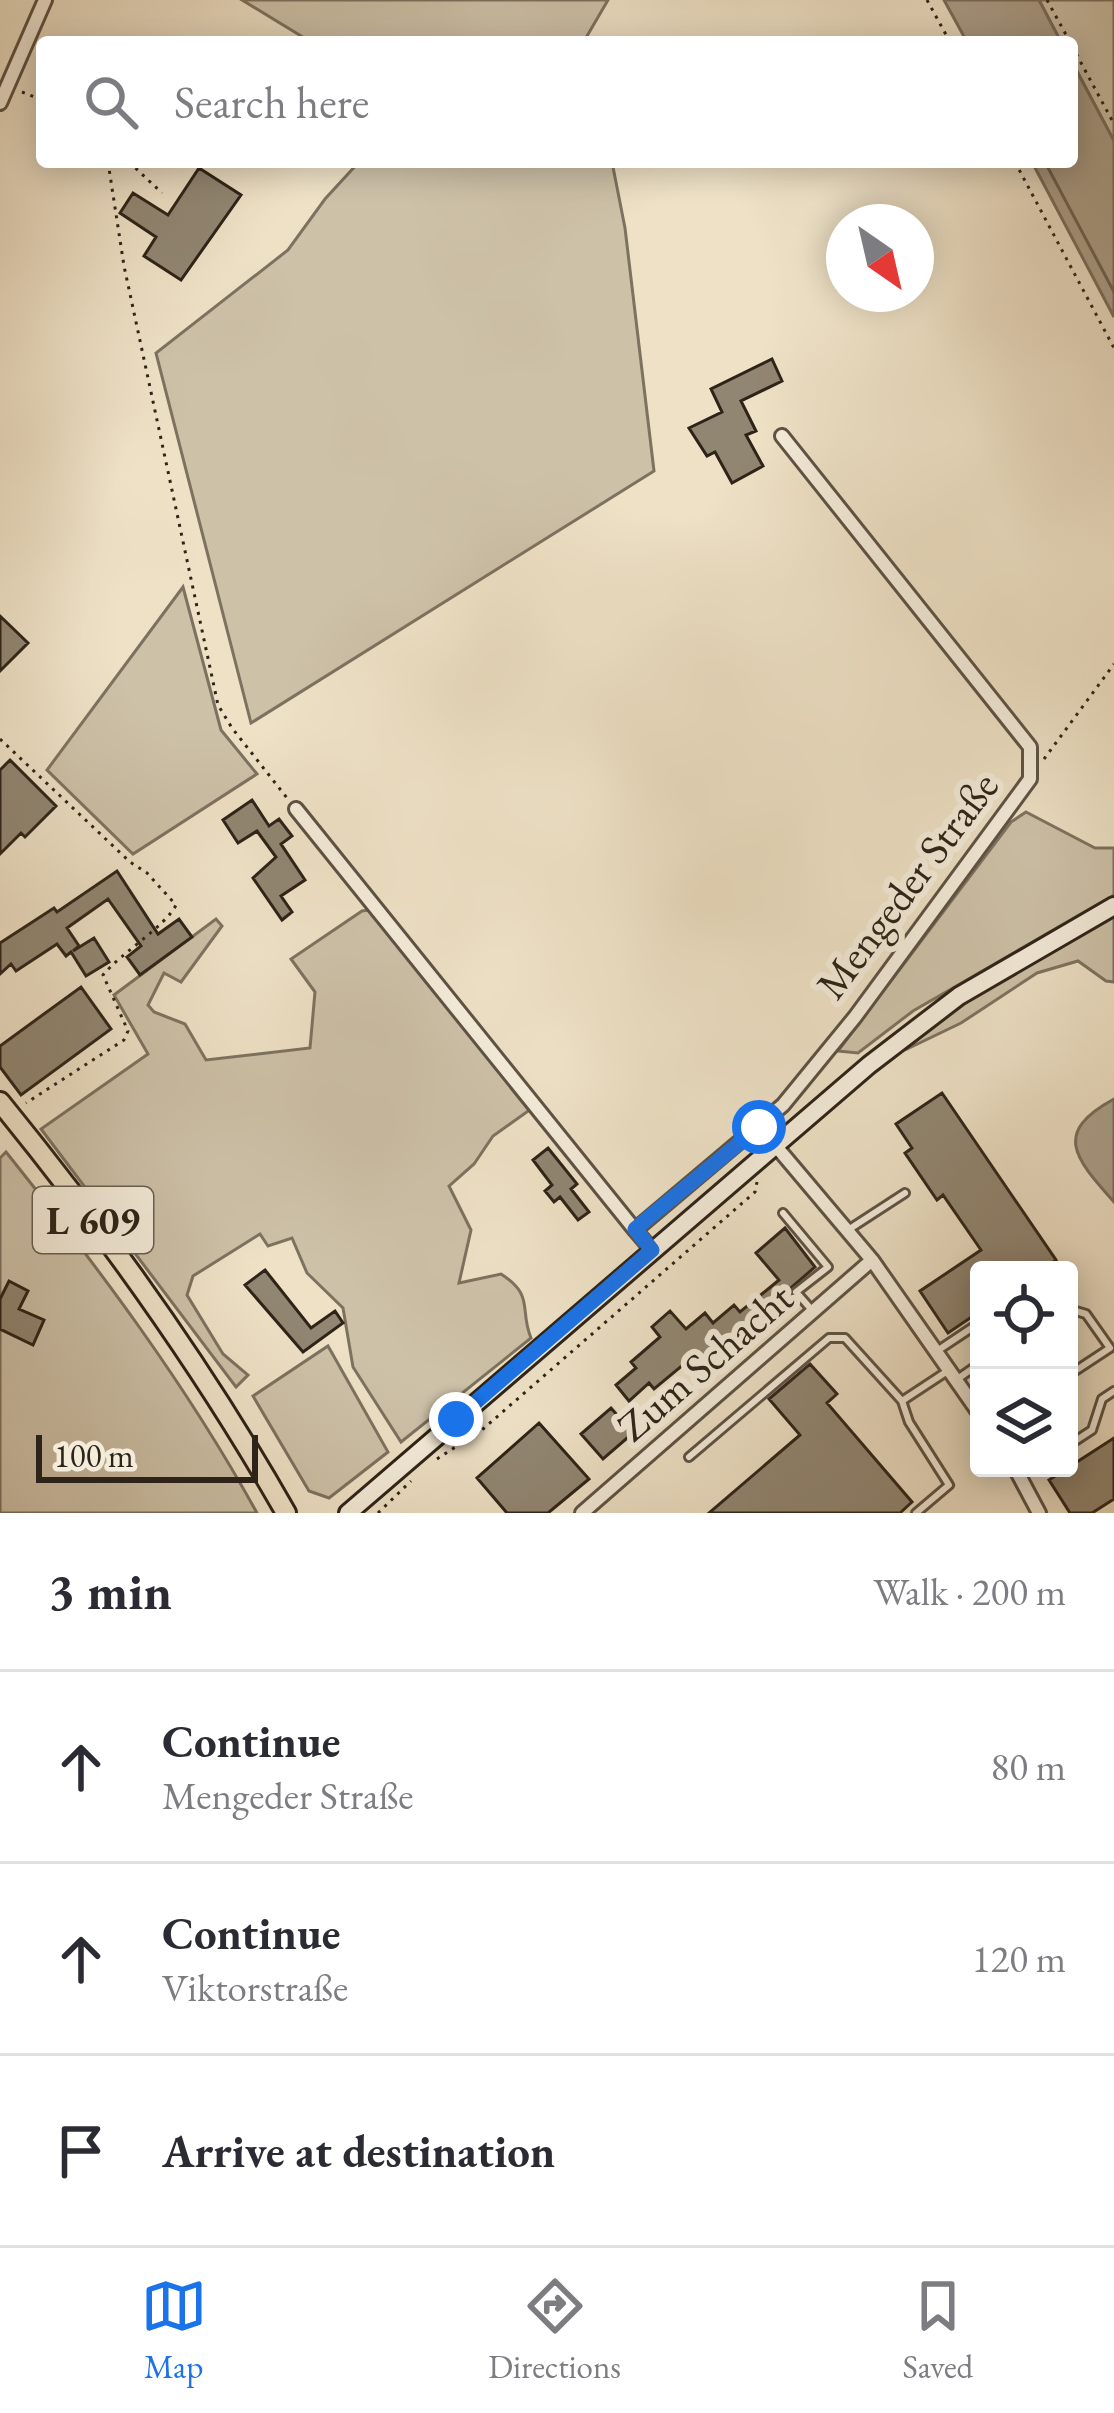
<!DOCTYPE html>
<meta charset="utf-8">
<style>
body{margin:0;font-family:"EB Garamond",serif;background:#f7f7f7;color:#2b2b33}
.controls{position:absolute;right:36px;bottom:36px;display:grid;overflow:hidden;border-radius:12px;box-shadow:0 6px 30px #0003}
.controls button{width:108px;height:108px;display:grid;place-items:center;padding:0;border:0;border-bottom:3px solid #e1e1e2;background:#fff;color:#2b2b33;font:60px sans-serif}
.compass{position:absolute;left:826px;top:204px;width:108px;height:108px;border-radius:50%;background:#fff;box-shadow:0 6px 30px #0003;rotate:146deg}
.scale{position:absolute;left:36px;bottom:30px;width:222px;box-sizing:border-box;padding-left:12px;border:6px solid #2d2318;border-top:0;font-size:33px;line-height:42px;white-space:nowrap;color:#2d2318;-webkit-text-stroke:9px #f4ecda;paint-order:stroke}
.stop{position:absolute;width:36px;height:36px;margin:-27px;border:9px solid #1a73e8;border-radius:50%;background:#fff}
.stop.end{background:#1a73e8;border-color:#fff;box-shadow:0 3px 12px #0008}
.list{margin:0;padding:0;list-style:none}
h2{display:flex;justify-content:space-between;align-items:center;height:156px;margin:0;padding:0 48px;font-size:51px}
h2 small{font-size:39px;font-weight:400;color:#7c7c81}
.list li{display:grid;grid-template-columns:78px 1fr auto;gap:36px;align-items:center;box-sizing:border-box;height:192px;padding:0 48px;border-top:3px solid #e1e1e2}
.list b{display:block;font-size:45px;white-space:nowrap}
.list p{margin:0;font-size:39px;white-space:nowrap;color:#7c7c81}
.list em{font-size:39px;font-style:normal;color:#7c7c81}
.icon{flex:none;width:66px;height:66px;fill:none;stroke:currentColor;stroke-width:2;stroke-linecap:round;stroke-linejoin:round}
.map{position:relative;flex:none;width:1114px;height:1513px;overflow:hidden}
.search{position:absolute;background:#fff;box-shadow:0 6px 30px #0003;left:36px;right:36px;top:36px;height:132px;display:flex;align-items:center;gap:30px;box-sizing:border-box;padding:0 42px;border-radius:12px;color:#7c7c81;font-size:45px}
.sheet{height:732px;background:#fff}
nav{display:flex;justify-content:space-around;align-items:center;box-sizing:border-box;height:168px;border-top:3px solid #e1e1e2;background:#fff;font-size:33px;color:#7c7c81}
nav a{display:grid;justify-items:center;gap:6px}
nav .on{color:#1a73e8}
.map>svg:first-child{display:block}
.green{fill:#cdc1a8;stroke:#7d7260;stroke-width:3}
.water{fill:#aca08b;stroke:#796e5d;stroke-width:3}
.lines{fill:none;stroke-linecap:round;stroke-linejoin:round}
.shore{stroke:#6c6252;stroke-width:3}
.building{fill:#918672;stroke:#2d2318;stroke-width:3}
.service-casing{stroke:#5d5244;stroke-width:12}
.minor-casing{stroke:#5d5244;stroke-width:18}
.secondary-casing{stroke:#2d2318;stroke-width:22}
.primary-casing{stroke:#2d2318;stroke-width:24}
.path{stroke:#2d2318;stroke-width:3;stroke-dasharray:3 6;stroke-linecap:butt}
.service{stroke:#f4ecda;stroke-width:6}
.minor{stroke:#f4ecda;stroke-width:12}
.secondary{stroke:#f4ecda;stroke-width:16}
.primary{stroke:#eee1c6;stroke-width:18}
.route{stroke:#1a73e8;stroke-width:15}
.labels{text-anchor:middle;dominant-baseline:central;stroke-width:12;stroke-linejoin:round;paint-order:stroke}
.shield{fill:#f4ecda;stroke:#695f52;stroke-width:3}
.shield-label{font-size:39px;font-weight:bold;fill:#2d2318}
.street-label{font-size:42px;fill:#2d2318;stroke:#f4ecda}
</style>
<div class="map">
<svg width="1114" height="1513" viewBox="0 0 1114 1513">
<rect width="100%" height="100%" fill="#eee1c6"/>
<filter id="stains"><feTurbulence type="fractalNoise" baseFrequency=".00167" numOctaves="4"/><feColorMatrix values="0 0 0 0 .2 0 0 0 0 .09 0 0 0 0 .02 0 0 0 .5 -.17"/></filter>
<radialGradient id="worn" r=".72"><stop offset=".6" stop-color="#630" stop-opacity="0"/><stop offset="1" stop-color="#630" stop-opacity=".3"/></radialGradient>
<path class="green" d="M 242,0 L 608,0 L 587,36 L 588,42 L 311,42 Z
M 1039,0 L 1114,0 L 1114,141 L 1072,62 L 1072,42 L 1061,42 Z
M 359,162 L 612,162 L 625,228 L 654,471 L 251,723 L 156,353 L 288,250 L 325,199 Z
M 183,587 L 221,730 L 257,774 L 133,854 L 47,770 Z
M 1026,812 L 1095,848 L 1114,848 L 1114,895 L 913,1011 L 858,1053 L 838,1051 L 1011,822 Z
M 369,910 L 531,1109 L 493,1136 L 474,1164 L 449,1186 L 471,1230 L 459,1283 L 501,1274 C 535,1296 519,1309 531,1338 L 401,1442 L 353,1367 L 343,1308 L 307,1273 L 292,1238 L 268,1246 L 260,1234 L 193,1276 L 187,1295 L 223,1354 L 248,1375 L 236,1387 L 41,1129 L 148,1054 L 114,995 L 216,919 L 222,926 L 181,982 L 164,973 L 148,1005 L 154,1012 L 185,1024 L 206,1060 L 310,1048 L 315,992 L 291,959 L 362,911 Z
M 1114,916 L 1114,982 L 1106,981 L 1078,961 L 1037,973 L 961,1023 L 905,1050 L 961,1002 Z
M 6,1152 C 98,1267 186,1384 257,1513 L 0,1513 L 0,1158 Z
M 328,1346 L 388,1452 L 329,1498 L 309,1491 L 253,1396 Z"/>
<path class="water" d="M 944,0 L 1039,0 L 1061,42 L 967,42 Z
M 1072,62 L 1114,141 L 1114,317 L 1032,162 L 1072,162 Z
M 1114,1099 L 1114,1202 C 1076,1159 1051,1133 1114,1099 Z"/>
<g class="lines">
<path class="shore" d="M 1045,162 L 1114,292"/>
</g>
<path class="building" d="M 199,168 L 241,195 L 181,280 L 144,256 L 156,237 L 120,213 L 133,193 L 168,215 Z
M 772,359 L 782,381 L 741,401 L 756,431 L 746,435 L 763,466 L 732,483 L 715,452 L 707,456 L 689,428 L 722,412 L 711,389 Z
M 0,616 L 28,643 L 0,671 Z
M 10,760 L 56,806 L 25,837 L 21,833 L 0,854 L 0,770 Z
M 252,800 L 269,826 L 279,819 L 292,836 L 281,844 L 305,880 L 281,896 L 292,912 L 282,920 L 253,878 L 276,857 L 257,831 L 238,843 L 223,820 Z
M 117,871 L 158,934 L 179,919 L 192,937 L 140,975 L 127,957 L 141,946 L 108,899 L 67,928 L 79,946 L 73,951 L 94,938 L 109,962 L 86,976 L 71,952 L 66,956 L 57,944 L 16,971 L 11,964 L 0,974 L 0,943 L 54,908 L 57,912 Z
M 81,987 L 111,1029 L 21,1095 L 0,1067 L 0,1046 Z
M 942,1093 L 1056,1260 L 1042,1270 L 979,1270 L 979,1312 L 948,1333 L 920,1291 L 981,1250 L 943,1195 L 937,1200 L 905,1153 L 912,1148 L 896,1124 Z
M 548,1148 L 577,1184 L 571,1189 L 589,1212 L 578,1220 L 560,1197 L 554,1202 L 545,1191 L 552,1185 L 533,1160 Z
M 785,1228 L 815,1267 L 778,1299 L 783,1306 L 699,1381 L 684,1364 L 654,1389 L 649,1383 L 629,1401 L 616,1385 L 636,1368 L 631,1362 L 660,1337 L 652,1327 L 670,1311 L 686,1329 L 705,1313 L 713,1323 L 734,1305 L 740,1312 L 779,1280 L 756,1253 Z
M 265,1270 L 311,1328 L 335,1311 L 343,1323 L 303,1352 L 245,1285 Z
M 9,1281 L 28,1291 L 19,1309 L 44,1320 L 33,1345 L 0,1329 L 0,1299 Z
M 810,1364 L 837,1394 L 827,1403 L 912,1502 L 900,1513 L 709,1513 L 800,1435 L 769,1399 Z
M 611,1408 L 633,1433 L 603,1459 L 581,1434 Z
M 539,1423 L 589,1479 L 548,1513 L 507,1513 L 477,1478 Z
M 1114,1438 L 1114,1499 L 1092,1513 L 1070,1513 L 1049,1480 Z"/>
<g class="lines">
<defs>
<path id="service" d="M 783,1213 L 828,1267 L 796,1292 L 811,1309
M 848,1230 L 905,1193
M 1069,1309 L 1086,1314 L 1110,1348 L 1069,1375
M 937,1351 L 979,1323
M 956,1380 L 979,1364
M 902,1401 L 909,1422 L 949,1485 L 916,1513
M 1069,1445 L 1092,1430 L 1102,1399 L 1114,1391
M 689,1457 L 829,1338 L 845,1338 L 902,1401 L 946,1372"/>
<path id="minor" d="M 0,103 L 45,0
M 296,809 L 635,1230
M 775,1145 L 872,1260 L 979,1413
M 652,1250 L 635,1230 L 783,1105 L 855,1017 L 1030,779 L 1030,747 L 782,436
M 1015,1468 L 1039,1513
M 582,1513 L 872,1260"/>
<path id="secondary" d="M 348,1513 L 869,1065 L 959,996 L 1114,906"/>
<path id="primary" d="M 0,1102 C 106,1232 203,1367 286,1513"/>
</defs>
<use href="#service" class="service-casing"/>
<use href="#minor" class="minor-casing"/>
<use href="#secondary" class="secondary-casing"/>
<use href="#primary" class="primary-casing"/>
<path class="path" d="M 927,0 L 950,42
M 1047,0 L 1070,42
M 1072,46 L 1114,124
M 22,92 L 42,100
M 108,162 L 124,266 L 218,705 L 232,728 L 287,798
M 129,162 L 162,193
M 1015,162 L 1114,348
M 0,739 L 130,862 L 147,873 L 176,905 C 166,926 121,953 103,975 L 128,1031 L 124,1040 L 26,1103
M 1044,759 L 1114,664
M 437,1459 L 483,1429 L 755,1192 L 757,1182
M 378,1513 L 411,1481"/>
<use href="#service" class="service"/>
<use href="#minor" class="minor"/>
<use href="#secondary" class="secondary"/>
<use href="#primary" class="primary"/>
</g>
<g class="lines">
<path class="route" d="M 456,1419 L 652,1250 L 635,1229 L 759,1127"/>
</g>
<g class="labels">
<rect class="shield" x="33" y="1187" width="120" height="66" rx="9"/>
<g class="shield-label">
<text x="93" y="1220">L 609</text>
</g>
<g class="street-label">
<text transform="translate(907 885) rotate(-53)">Mengeder Straße</text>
<text transform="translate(705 1362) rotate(-41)">Zum Schacht</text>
</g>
</g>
<rect width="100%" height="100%" filter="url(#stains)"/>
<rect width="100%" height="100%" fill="url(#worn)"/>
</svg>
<div class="controls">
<button><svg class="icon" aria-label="locate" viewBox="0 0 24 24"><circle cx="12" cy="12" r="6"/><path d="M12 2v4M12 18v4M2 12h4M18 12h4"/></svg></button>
<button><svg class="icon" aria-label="layers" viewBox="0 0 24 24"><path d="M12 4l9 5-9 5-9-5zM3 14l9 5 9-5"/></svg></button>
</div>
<svg class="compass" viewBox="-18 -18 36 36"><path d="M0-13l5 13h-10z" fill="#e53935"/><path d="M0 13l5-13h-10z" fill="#7c7c81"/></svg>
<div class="scale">100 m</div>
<div class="stop" style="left:759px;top:1127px"></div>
<div class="stop end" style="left:456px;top:1419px"></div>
<div class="search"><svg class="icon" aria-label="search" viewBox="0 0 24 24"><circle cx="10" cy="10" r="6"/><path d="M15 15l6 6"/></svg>Search here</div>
</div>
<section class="sheet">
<h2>3 min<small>Walk · 200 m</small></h2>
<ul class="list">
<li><svg class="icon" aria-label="ahead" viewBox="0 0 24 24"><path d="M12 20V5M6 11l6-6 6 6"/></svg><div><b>Continue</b><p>Mengeder Straße</p></div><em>80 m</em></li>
<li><svg class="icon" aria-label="ahead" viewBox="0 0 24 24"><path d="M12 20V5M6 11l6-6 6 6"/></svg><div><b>Continue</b><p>Viktorstraße</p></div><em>120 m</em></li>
<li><svg class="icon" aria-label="arrive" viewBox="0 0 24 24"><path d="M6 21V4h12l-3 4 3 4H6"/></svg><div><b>Arrive at destination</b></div></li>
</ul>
</section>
<nav>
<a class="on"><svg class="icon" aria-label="map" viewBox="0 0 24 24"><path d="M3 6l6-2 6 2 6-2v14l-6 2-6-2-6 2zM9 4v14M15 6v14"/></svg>Map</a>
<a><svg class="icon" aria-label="directions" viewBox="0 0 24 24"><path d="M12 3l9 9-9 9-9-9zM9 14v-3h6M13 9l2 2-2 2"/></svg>Directions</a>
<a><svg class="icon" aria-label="saved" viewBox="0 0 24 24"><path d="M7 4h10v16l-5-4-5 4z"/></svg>Saved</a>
</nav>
